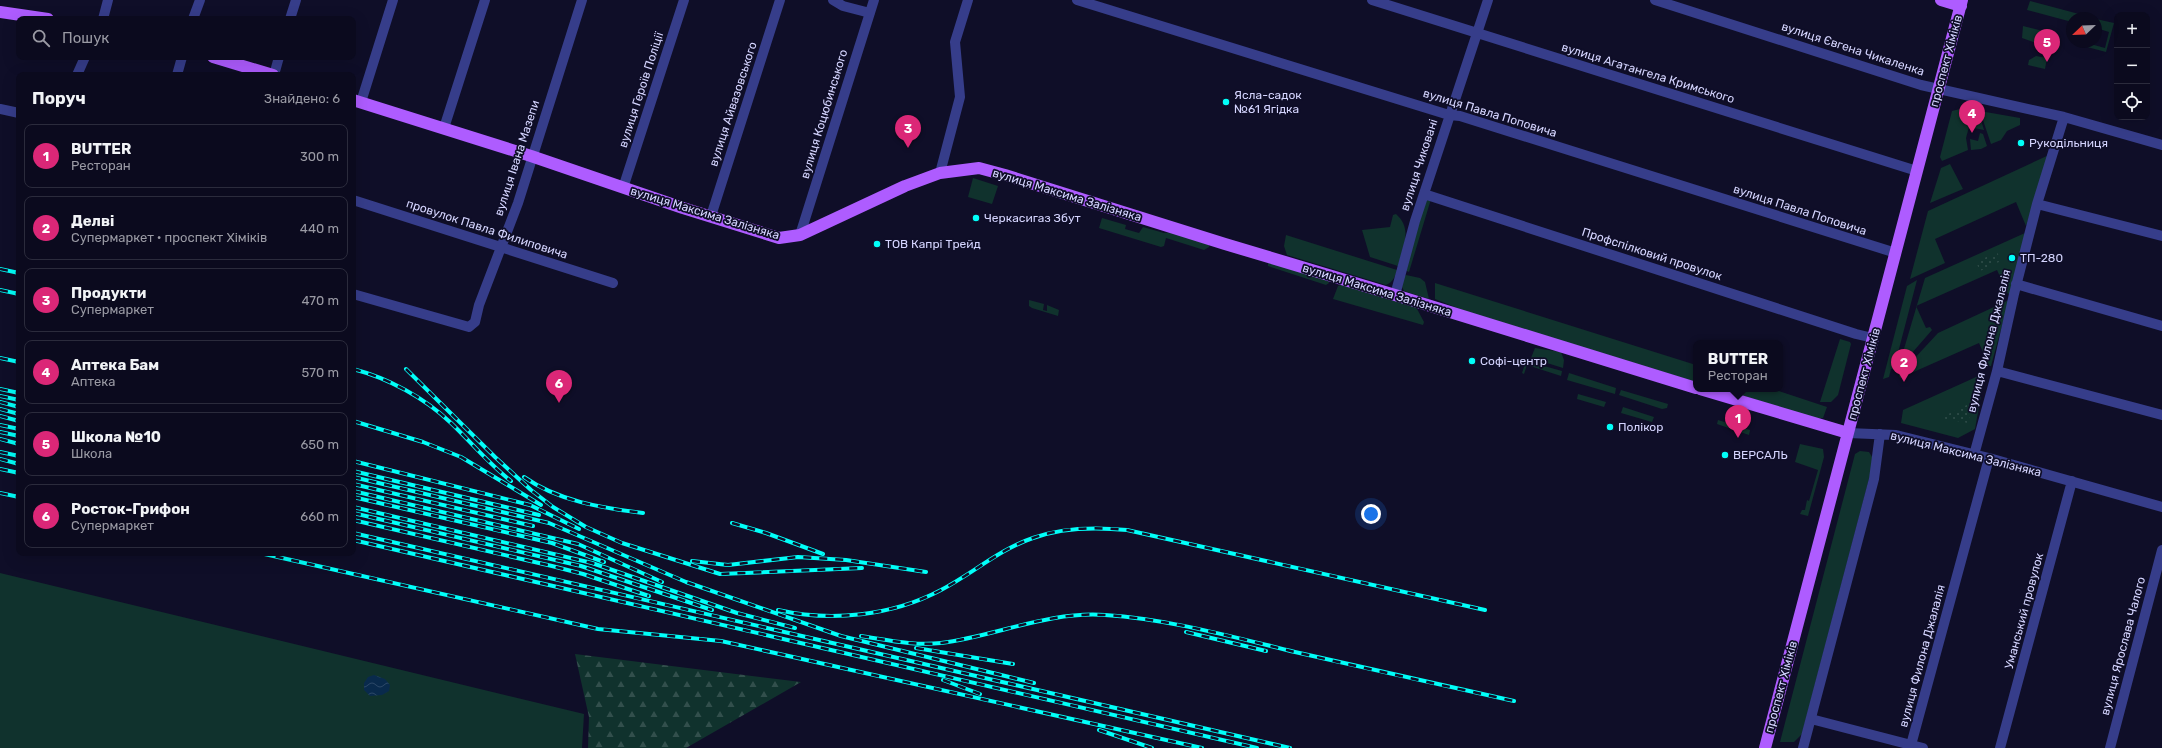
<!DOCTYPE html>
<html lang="uk">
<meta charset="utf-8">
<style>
body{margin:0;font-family:Rubik,sans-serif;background:#19182b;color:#f1f3f6}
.controls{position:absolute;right:12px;top:12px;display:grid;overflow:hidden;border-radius:8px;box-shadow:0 4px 16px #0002}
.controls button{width:36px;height:36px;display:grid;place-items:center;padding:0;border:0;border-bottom:1px solid #2b2b3c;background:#0b0a1e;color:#f1f3f6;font:20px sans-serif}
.compass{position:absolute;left:2066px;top:12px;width:36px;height:36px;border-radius:50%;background:#0b0a1e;box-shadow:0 4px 16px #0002;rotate:247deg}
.you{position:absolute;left:1371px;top:514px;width:14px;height:14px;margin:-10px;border:3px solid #fff;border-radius:50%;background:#1a73e8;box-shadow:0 0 0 6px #1a73e833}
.badge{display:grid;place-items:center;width:26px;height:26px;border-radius:50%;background:#db2777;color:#fff;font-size:13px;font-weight:700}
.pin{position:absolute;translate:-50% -33px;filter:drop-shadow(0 1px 2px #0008)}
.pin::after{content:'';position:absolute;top:21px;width:14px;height:12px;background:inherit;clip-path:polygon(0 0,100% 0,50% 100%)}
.popup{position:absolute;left:1693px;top:340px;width:90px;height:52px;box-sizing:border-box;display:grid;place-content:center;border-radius:8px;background:#0b0a1e;filter:drop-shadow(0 1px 3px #0005);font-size:13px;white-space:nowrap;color:#9a9aa4}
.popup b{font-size:15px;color:#f1f3f6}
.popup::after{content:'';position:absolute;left:50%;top:100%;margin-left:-8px;border:8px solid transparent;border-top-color:#0b0a1e}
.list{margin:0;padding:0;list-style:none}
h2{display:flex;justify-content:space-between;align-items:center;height:52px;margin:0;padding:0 16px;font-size:17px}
h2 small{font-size:13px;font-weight:400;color:#9a9aa4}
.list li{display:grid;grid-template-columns:26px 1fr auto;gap:12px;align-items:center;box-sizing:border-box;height:64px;margin:0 8px 8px;padding:0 8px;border:1px solid #2b2b3c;border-radius:8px}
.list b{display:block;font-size:15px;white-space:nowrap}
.list p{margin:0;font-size:13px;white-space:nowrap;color:#9a9aa4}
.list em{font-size:13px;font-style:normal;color:#9a9aa4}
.icon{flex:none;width:22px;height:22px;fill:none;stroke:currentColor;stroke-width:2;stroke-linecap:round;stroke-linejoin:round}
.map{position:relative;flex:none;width:2162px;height:748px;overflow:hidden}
.search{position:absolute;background:#0b0a1e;box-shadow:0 4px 16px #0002;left:16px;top:16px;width:340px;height:44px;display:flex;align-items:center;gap:10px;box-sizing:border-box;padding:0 14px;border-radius:8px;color:#9a9aa4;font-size:15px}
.panel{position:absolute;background:#0b0a1e;box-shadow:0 4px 16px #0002;left:16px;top:72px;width:340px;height:484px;border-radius:8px}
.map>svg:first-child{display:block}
.grass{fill:#10322d}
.forest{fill:url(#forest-firs)}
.park{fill:url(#park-dots)}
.water{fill:url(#water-waves)}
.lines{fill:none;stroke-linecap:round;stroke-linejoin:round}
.minor{stroke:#363d8a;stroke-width:10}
.major{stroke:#ae5cff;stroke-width:12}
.rail-casing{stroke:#01fff9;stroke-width:4}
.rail{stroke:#0f0e28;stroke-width:2.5;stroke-dasharray:8;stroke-linecap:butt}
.poi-dot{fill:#01fff9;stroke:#0f0e28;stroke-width:1.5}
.labels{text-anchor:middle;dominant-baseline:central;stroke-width:3.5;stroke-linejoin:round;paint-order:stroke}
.street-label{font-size:12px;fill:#d5d5ff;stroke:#0f0e28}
.poi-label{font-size:12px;fill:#d5d5ff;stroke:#0f0e28;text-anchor:start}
</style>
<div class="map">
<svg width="2162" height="748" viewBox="0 0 2162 748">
<defs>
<pattern id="forest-firs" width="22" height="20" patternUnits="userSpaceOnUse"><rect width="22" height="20" fill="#10322d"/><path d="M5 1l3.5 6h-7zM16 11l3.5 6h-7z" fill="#324f4c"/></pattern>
<pattern id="park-dots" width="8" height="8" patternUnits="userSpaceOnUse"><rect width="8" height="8" fill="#10322d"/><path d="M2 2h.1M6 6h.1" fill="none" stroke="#324f4c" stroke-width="1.8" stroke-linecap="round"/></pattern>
<pattern id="water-waves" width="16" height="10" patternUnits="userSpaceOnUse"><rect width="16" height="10" fill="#092a4c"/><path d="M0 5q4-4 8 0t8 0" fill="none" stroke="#2c4867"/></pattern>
</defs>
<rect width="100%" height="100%" fill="#0f0e28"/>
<path class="grass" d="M 2030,1 L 2094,18 L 2072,18 L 2072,22 L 2027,10 Z
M 2096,19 L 2114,23 L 2106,52 L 2076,44 L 2075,42 L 2083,42 L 2105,48 L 2109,32 L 2096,28 Z
M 2023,26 L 2051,33 L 2039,44 L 2022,38 Z
M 2036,56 L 2047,58 L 2045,69 L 2028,65 L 2029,60 Z
M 1964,108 L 1978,110 L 1984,130 L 1969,127 L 1966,138 L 1968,150 L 1942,161 L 1940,157 L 1952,111 Z
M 1980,111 L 2020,118 L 2020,125 L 2007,131 L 2001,140 L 1991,144 Z
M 1980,133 L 1983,134 L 1987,146 L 1981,149 L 1971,150 L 1970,139 L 1978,141 Z
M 2049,155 L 2026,226 L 2016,202 L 1935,239 L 1945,263 L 1910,279 L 1928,211 Z
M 1950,164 L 1963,189 L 1930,203 L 1941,168 Z
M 973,178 L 998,186 L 992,204 L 968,197 Z
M 1426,199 L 1431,199 L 1409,272 L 1405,270 Z
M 1396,214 C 1413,229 1403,247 1398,266 L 1370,257 L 1362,230 L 1390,227 L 1393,215 Z
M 1102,218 L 1126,225 L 1125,229 L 1139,233 L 1143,227 L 1164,233 L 1174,232 L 1209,245 L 1209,247 L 1204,250 L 1166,238 L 1164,246 L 1161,247 L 1099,228 Z
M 2025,233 L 2012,292 L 2008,294 L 1997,270 L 1916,306 L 1926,328 L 1930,327 L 1932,330 L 1898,369 L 1925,278 Z
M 1286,235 L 1397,270 C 1395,277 1393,282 1386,285 L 1287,255 L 1284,246 Z
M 1268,262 L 1328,280 L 1329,283 L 1326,285 L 1268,266 Z
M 1406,275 L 1420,278 L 1425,282 L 1429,299 L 1404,291 L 1402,287 L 1403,277 Z
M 1917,280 L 1894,368 L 1891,369 L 1889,377 L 1883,379 L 1907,286 Z
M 1435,283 L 1696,365 L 1696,382 L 1465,311 L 1435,299 Z
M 1343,284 L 1416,307 L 1424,322 L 1423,325 L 1333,299 L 1338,286 Z
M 1029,300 L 1044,304 L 1043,310 L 1047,311 L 1047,305 L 1059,310 L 1058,316 L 1032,308 L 1029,306 Z
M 2009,300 L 1991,366 L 1989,366 L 1979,343 L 1900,378 L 1899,375 L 1938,333 Z
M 1840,339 L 1850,342 L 1851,344 L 1838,395 L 1831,402 L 1820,402 Z
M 1535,348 L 1561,352 L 1564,360 L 1563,368 L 1531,358 Z
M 1526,361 L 1562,371 L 1561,376 L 1527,365 L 1524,374 L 1522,373 Z
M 1569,373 L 1616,388 L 1615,394 L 1567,380 Z
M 1985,373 L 1975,429 L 1958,438 L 1901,423 L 1903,410 Z
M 1722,389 L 1773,389 L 1827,407 L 1823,418 L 1814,418 Z
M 1621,390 L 1668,404 L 1667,408 L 1662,409 L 1619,395 Z
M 1578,394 L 1606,402 L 1604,407 L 1577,399 Z
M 1623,407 L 1654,417 L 1652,422 L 1621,413 Z
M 1718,420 L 1750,430 L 1749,435 L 1717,424 Z
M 1800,444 L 1823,449 L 1824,457 L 1808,516 L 1800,514 L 1802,510 L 1805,510 L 1807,500 L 1809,501 L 1818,470 L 1795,462 Z
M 1860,451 L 1869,452 L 1874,460 L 1802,734 L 1794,742 L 1780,742 L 1855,454 Z
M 0,573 L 584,714 L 582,748 L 0,748 Z"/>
<path class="forest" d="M 575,654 L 801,682 L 686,748 L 588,748 L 589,717 Z"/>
<path class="park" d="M 1997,252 L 2001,261 L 1980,271 L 1976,262 Z
M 1973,402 L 1968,423 L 1940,418 Z"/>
<path class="water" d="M 374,675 L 385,679 L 390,685 L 389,691 L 382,695 L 370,696 L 364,690 L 364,683 L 368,677 Z"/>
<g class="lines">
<path class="minor" d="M 833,0 L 843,6 L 870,13
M 1077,0 L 1449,115 L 1460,116 L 1896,253
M 1372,0 L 1917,171
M 1655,0 L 1921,85 L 2064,117 L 2162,145
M 103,19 L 108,0
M 193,19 L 200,0
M 290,19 L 296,0
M 77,75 L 85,57
M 177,75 L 182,57
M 274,75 L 279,57
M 361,102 L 393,0
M 0,109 L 19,113
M 444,128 L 485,0
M 940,173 L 960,97 L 955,42 L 968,0
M 623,188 L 684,0
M 1424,194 L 1856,334 L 1873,338
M 353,200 L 613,283
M 2037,204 L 2162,236
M 711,216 L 780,0
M 800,235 L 874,0
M 2016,284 L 2162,326
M 353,294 L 469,327 L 475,322 L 479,305 L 518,203 L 582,0
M 1395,295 L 1415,221 L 1488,0
M 1997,371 L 2162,415
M 1848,433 L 1896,435 L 1989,458 L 2162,507
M 1974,455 L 1997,371 L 2014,294 L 2037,204 L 2064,117
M 1811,719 L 1923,748
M 1911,745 L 1989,458
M 1803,748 L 1874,479 L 1880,434
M 2000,748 L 2072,481
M 2110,748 L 2162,550"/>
<path class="major" d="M 1941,0 L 1961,6
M 0,12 L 48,19
M 213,57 L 273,75
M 353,100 L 531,156 L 683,208 L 779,238 L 800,235 L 905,186 L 940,173 L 979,168 L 1005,175 L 1225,244 L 1395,295 L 1696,388
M 1700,389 L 1848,433
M 1765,748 L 1962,0"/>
<defs>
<path id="rail" d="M 0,269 L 19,273
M 0,290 L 19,294
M 0,358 L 19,362
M 353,369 C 388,378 425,398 451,423 C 471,442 489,464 511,481
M 406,369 L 495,457 L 531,490 L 553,507 L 586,527 L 622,543 L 720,574 L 862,568
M 0,389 L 19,393
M 0,396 L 19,400
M 0,402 L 19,407
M 0,409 L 19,414
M 0,416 L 19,421
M 353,421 L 423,442 L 461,457 L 541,505
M 0,425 L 19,429
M 0,432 L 19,436
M 0,439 L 19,444
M 0,452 L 19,456
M 0,459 L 19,464
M 353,461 L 530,505 L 579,529
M 0,469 L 19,473
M 353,471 L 539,515
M 353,477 L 549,523 L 686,582 L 841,636 L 1034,683
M 524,477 C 558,501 602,508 643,513
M 353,484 L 533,526
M 353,491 L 578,544 L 662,582
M 0,493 L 19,497
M 353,497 L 552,543 L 604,562
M 353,507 L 592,563 L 737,613 L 795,628
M 353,513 L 581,566 L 712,610
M 353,520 L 552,566 L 583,574 L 649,596
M 732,523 L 766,533 L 823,554
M 353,533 L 1290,748
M 353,540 L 1257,748
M 260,553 L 598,629 L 721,641 L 1202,748
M 692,561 L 728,565 L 798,557 L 846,560 L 926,572
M 778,610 C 831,622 892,616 941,590 C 972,574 1000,549 1033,538 C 1063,527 1096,527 1127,530 L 1485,610
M 1186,632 L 1266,651
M 861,636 C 888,640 914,646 941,643 C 996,636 1048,611 1105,615 C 1169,619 1233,637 1295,652 C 1368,669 1441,685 1514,701
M 916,648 L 1013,664
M 943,680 L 980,694
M 1099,730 L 1152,748"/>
</defs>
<use href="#rail" class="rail-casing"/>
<use href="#rail" class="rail"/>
</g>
<g class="poi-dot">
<circle cx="1226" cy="102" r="4"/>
<circle cx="2021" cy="143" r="4"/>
<circle cx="976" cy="218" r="4"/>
<circle cx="877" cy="244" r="4"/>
<circle cx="2012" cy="258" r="4"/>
<circle cx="1472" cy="361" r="4"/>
<circle cx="1610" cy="427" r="4"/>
<circle cx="1725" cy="455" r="4"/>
</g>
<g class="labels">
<g class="street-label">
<text transform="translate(1853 49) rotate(18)">вулиця Євгена Чикаленка</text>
<text transform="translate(1946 61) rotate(-75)">проспект Хіміків</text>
<text transform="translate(1648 73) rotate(17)">вулиця Агатангела Кримського</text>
<text transform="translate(641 90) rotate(-72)">вулиця Героїв Поліції</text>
<text transform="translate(733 104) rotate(-72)">вулиця Айвазовського</text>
<text transform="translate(1490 113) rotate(17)">вулиця Павла Поповича</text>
<text transform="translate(824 114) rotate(-73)">вулиця Коцюбинського</text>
<text transform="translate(517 158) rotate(-72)">вулиця Івана Мазепи</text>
<text transform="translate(1419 165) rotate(-72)">вулиця Чиковані</text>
<text transform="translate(1067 195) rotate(17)">вулиця Максима Залізняка</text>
<text transform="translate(1800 210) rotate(18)">вулиця Павла Поповича</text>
<text transform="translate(705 213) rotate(17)">вулиця Максима Залізняка</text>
<text transform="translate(487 229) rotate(18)">провулок Павла Филиповича</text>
<text transform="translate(1652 254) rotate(18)">Профспілковий провулок</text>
<text transform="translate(1377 290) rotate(17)">вулиця Максима Залізняка</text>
<text transform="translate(1989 341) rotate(-76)">вулиця Филона Джалалія</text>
<text transform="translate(1864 374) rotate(-75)">проспект Хіміків</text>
<text transform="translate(1966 454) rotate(14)">вулиця Максима Залізняка</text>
<text transform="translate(2024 611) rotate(-75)">Уманський провулок</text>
<text transform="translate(2123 646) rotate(-75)">вулиця Ярослава Чалого</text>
<text transform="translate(1922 656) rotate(-75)">вулиця Филона Джалалія</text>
<text transform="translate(1781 687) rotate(-75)">проспект Хіміків</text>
</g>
<g class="poi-label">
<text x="1234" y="95">Ясла-садок<tspan x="1234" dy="14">№61 Ягідка</tspan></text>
<text x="2029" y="143">Рукодільниця</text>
<text x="984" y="218">Черкасигаз Збут</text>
<text x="885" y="244">ТОВ Капрі Трейд</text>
<text x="2020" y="258">ТП-280</text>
<text x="1480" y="361">Софі-центр</text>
<text x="1618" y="427">Полікор</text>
<text x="1733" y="455">ВЕРСАЛЬ</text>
</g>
</g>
</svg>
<div class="controls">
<button>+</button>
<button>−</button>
<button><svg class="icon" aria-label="locate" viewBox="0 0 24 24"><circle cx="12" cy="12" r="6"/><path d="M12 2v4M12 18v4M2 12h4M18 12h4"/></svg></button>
</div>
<svg class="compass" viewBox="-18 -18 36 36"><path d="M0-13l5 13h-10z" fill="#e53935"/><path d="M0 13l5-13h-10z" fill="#9a9aa4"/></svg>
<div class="you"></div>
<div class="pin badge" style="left:1738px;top:438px">1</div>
<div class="popup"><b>BUTTER</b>Ресторан</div>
<div class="pin badge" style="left:1904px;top:382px">2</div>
<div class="pin badge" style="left:908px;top:148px">3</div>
<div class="pin badge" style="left:1972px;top:133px">4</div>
<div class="pin badge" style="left:2047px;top:62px">5</div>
<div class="pin badge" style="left:559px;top:403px">6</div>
<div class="search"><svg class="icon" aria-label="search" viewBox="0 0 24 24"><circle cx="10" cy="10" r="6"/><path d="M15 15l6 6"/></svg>Пошук</div>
<section class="panel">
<h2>Поруч<small>Знайдено: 6</small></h2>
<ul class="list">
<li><span class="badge">1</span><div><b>BUTTER</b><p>Ресторан</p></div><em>300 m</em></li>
<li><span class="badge">2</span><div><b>Делві</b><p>Супермаркет · проспект Хіміків</p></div><em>440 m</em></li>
<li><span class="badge">3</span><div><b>Продукти</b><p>Супермаркет</p></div><em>470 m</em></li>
<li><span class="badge">4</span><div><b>Аптека Бам</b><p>Аптека</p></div><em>570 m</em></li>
<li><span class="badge">5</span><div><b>Школа №10</b><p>Школа</p></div><em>650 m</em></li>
<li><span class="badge">6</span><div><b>Росток-Грифон</b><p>Супермаркет</p></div><em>660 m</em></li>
</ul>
</section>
</div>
